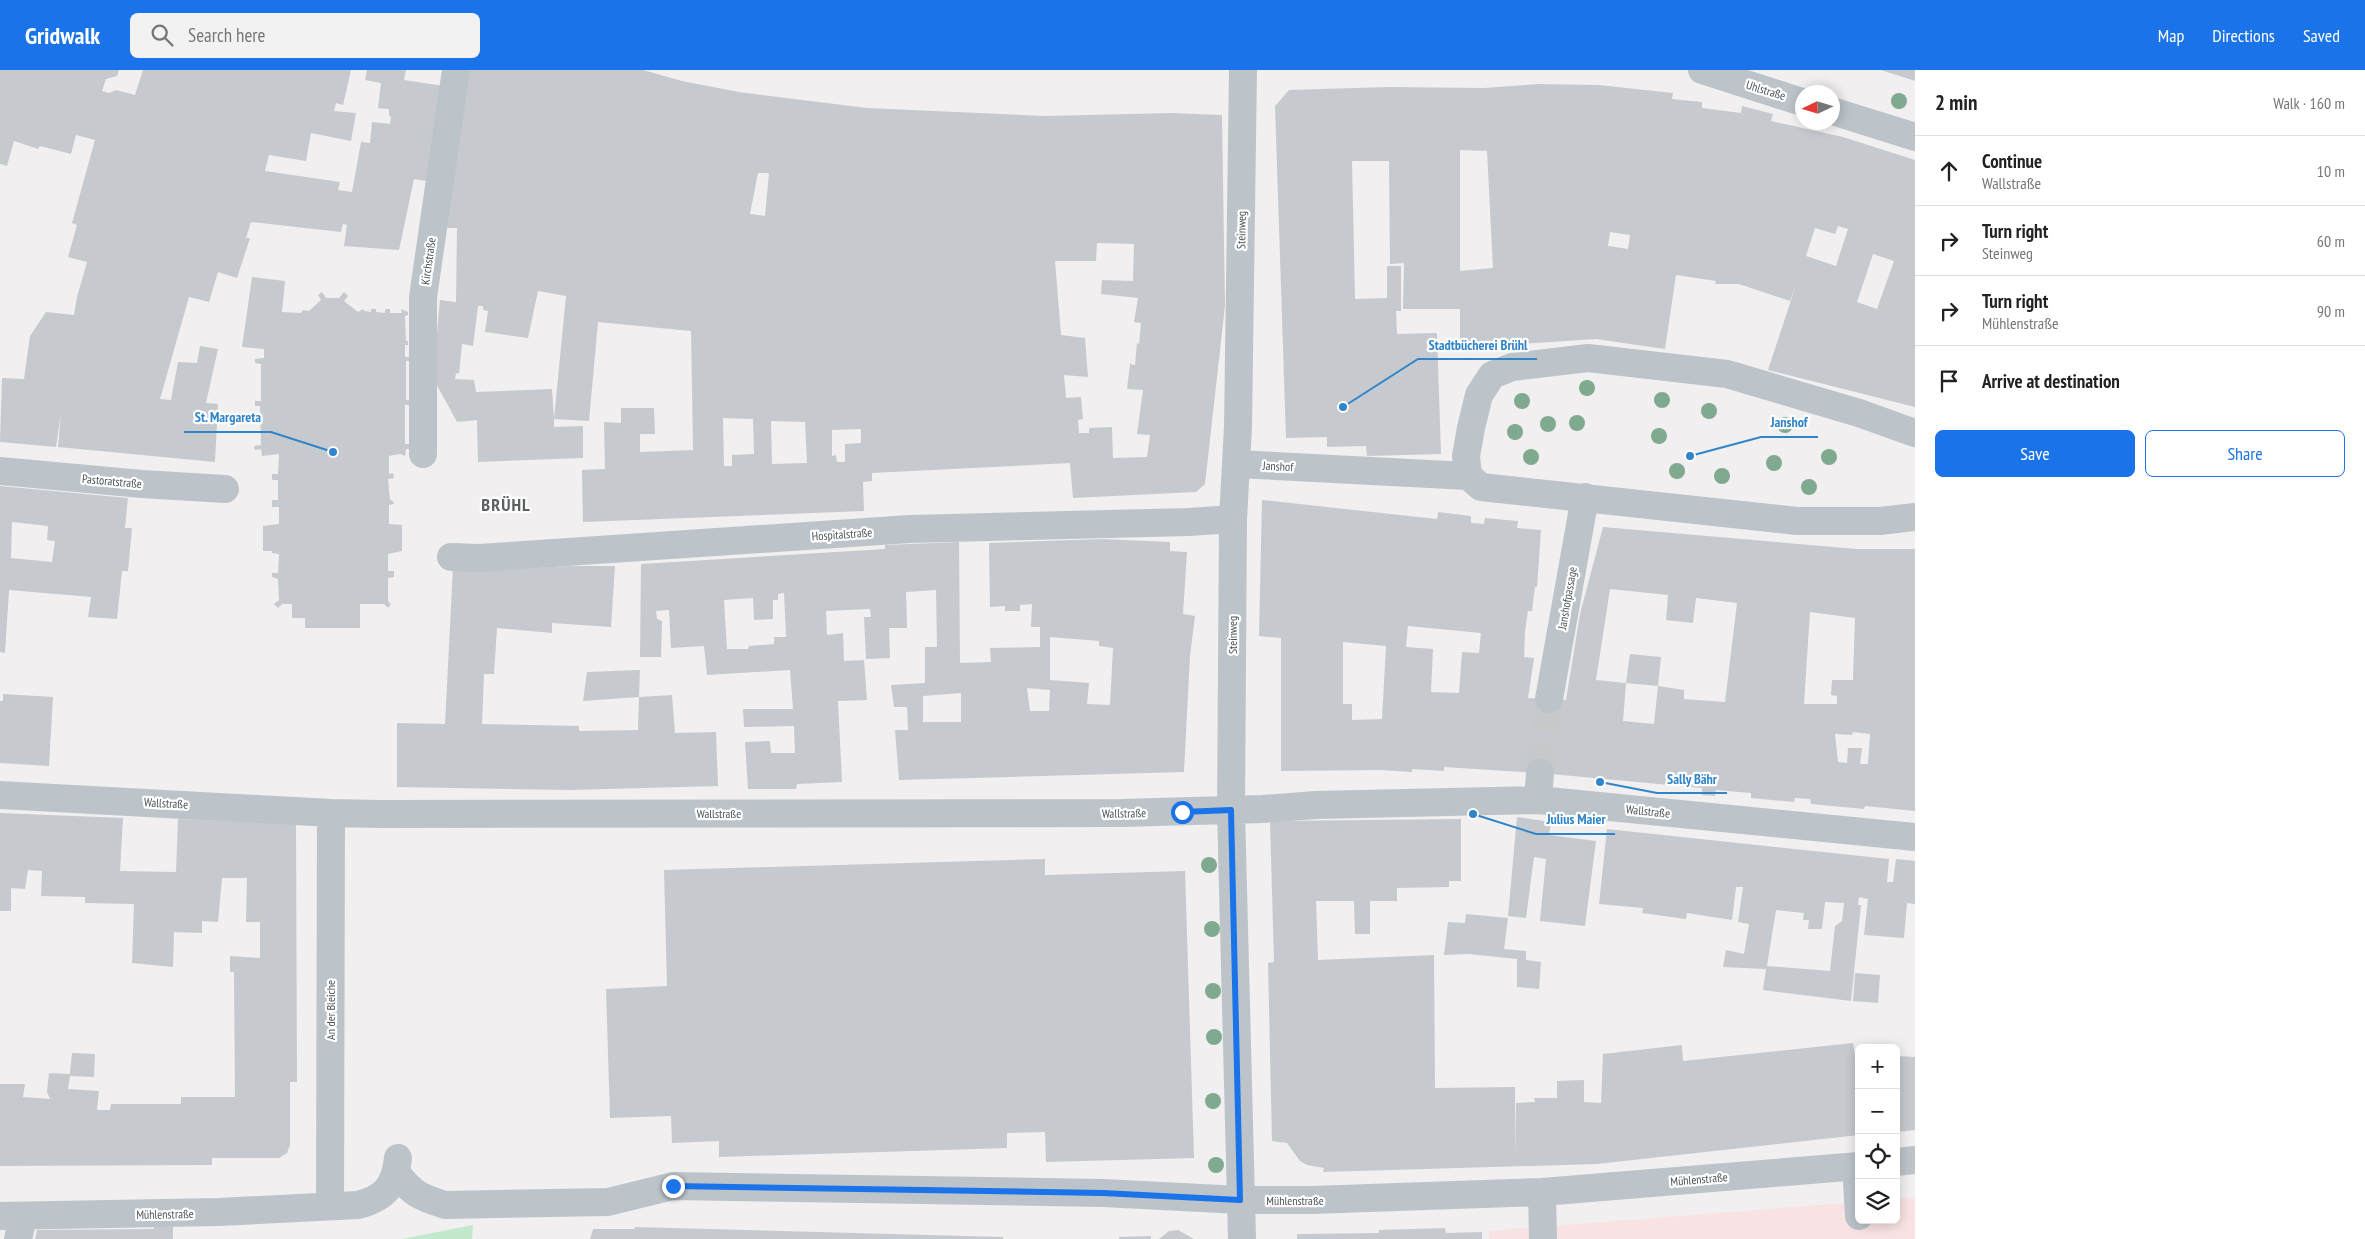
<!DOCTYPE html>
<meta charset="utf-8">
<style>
body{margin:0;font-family:"PT Sans Narrow",sans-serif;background:#f2f2f2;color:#222}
.controls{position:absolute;right:15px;bottom:15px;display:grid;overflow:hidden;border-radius:8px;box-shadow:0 2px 12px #0003}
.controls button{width:45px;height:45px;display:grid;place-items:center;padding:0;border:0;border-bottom:1px solid #e0e0e0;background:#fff;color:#222;font:25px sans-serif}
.compass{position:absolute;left:1795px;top:15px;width:45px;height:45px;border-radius:50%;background:#fff;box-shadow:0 2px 12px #0003;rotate:266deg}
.stop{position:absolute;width:15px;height:15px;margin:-11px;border:4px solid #1a73e8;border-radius:50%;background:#fff}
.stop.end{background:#1a73e8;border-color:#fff;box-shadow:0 1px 5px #0008}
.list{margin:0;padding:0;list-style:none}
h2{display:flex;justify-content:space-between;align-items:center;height:65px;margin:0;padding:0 20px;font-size:21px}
h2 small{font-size:16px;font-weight:400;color:#767676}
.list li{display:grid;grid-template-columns:32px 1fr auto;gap:15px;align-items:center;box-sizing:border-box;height:70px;padding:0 20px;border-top:1px solid #e0e0e0}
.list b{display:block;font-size:19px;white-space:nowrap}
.list p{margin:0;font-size:16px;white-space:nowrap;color:#767676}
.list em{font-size:16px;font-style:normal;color:#767676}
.actions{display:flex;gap:10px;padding:15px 20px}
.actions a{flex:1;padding:11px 0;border:1px solid #1a73e8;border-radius:8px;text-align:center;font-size:18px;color:#1a73e8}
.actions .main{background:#1a73e8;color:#fff}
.icon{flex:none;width:28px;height:28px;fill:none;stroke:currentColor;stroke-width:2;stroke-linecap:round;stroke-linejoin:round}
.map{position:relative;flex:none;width:1915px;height:1169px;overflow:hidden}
header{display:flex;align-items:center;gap:30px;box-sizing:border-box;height:70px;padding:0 25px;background:#1a73e8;color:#fff}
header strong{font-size:24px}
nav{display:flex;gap:28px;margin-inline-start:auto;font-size:18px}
.search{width:350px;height:45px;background:#f2f2f2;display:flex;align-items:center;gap:12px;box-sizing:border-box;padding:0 18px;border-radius:8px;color:#767676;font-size:19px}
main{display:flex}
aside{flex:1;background:#fff}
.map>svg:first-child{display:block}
.medical{fill:#f8e2e3}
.green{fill:#c3e9cd}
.building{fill:#c6cace;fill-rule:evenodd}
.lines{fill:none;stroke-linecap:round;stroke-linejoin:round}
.minor-tunnel{stroke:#c7c8ca;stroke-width:28;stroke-dasharray:28 14;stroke-linecap:butt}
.minor{stroke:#bcc4ca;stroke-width:28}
.tree{fill:#80aa8f}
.route{stroke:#1a73e8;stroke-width:6}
.labels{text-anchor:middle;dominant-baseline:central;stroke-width:4.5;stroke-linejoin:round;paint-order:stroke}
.street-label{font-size:12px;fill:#49545a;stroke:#fff}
.district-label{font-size:18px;font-weight:bold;letter-spacing:1px;fill:#5c6063;stroke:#fff}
.leader{fill:none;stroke:#3085ca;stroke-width:2}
.callout-dot{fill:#3085ca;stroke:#fff;stroke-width:2}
.callout-label{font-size:14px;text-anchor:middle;font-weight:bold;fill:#3085ca;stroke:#fff;stroke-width:4.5;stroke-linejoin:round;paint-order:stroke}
</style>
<header>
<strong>Gridwalk</strong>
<div class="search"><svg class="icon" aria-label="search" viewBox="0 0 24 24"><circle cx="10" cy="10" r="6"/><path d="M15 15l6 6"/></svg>Search here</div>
<nav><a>Map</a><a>Directions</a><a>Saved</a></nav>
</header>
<main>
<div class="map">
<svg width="1915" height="1169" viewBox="0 0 1915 1169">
<rect width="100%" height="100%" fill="#f1efef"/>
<path class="medical" d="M 1915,1127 L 1915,1169 L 1489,1169 L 1489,1161 L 1859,1132 L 1859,1150 L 1896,1150 L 1896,1129 Z"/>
<path class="green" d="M 473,1155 L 472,1169 L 402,1169 Z"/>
<path class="building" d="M 0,0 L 119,0 L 117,6 L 106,9 L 102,21 L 109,23 L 116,20 L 135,25 L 143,0 L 351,0 L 343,35 L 336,33 L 334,41 L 356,43 L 351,71 L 311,63 L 306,91 L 269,85 L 265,101 L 340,112 L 338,120 L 352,122 L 361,72 L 370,73 L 372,52 L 390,54 L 391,47 L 389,46 L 389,39 L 378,38 L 381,13 L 365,10 L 367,0 L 406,0 L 404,10 L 444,16 L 427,111 L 414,109 L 399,180 L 344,176 L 347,155 L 343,154 L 341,162 L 251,152 L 246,168 L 250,168 L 237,208 L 218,202 L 209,232 L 189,227 L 160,329 L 171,330 L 178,292 L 197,293 L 200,276 L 218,279 L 206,333 L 218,334 L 215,392 L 58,377 L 61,343 L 56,377 L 0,372 L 2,308 L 24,309 L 30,266 L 46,242 L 74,245 L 77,227 L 87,192 L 68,187 L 77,155 L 72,153 L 95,70 L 76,65 L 71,84 L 40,76 L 38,79 L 14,71 L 7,96 L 0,94 Z
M 467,0 L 643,0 L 682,11 L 739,22 L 867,38 L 1046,46 L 1171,43 L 1222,45 L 1225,236 L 1205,414 L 1196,422 L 1073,428 L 1070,393 L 872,403 L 872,411 L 863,412 L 864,441 L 583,452 L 582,400 L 605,399 L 604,352 L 621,353 L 621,338 L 654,338 L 655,364 L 640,364 L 640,382 L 693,380 L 691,261 L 598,252 L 589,351 L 554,349 L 554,357 L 583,356 L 583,388 L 478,392 L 477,350 L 457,352 L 433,308 L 440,230 L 456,232 L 457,158 L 447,158 ZM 758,103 L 769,103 L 765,146 L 750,144 ZM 1097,173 L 1134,174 L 1133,211 L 1102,210 L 1101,224 L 1138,228 L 1134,252 L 1141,253 L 1139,274 L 1137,273 L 1135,295 L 1130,294 L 1127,319 L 1143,320 L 1137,364 L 1150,365 L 1147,387 L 1113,388 L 1112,357 L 1089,358 L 1089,363 L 1079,363 L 1078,350 L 1083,349 L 1081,327 L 1066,328 L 1064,305 L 1088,307 L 1085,268 L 1061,265 L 1055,191 L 1096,191 ZM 538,221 L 566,226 L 554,349 L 552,319 L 476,322 L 474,310 L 455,309 L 456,303 L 459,304 L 462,274 L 473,276 L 478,236 L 483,236 L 483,240 L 488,241 L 485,262 L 528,268 ZM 723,348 L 753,349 L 754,384 L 732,385 L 732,396 L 724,396 ZM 771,351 L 805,352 L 807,393 L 772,394 ZM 861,359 L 861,373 L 845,374 L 845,392 L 837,392 L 836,385 L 832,386 L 832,360 Z
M 1881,0 L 1915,0 L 1915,11 Z
M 1539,14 L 1599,15 L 1673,23 L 1672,29 L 1702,32 L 1702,38 L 1741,43 L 1742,36 L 1773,44 L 1771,51 L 1843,67 L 1915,90 L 1915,337 L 1768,300 L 1796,215 L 1790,231 L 1739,214 L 1715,214 L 1716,211 L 1676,205 L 1665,279 L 1596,269 L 1460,278 L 1460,239 L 1403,239 L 1404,193 L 1390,194 L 1389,91 L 1352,91 L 1355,229 L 1387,228 L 1387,196 L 1401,196 L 1401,241 L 1396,241 L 1397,264 L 1437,263 L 1441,384 L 1367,386 L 1366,376 L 1327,377 L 1327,367 L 1286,368 L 1275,36 L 1289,20 L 1388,17 L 1484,18 ZM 1460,80 L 1487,81 L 1493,198 L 1460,201 ZM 1838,156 L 1848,159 L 1836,196 L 1806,186 L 1815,158 L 1835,164 ZM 1610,162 L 1630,165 L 1628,179 L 1608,176 ZM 1873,184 L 1894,191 L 1877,239 L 1857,232 Z
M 252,207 L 285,211 L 282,242 L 301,243 L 303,240 L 309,241 L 321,230 L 318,225 L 322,222 L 326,228 L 339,228 L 344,222 L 348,226 L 344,231 L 358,242 L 363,239 L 364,241 L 371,242 L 371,239 L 376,239 L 376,242 L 385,243 L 385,239 L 390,239 L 390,243 L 402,243 L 401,239 L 408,242 L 408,245 L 405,246 L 406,271 L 408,271 L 408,275 L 405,275 L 405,287 L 412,287 L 412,291 L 406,291 L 406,330 L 412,330 L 412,335 L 405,335 L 405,374 L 412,374 L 412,379 L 406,379 L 405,386 L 400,384 L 389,386 L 389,404 L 393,403 L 394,408 L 388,409 L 390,430 L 393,431 L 394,434 L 389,435 L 389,454 L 402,455 L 402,481 L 388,484 L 388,501 L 394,501 L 394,507 L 388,508 L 388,531 L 391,534 L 388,538 L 384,534 L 360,534 L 360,558 L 305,558 L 305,548 L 292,548 L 292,534 L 282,534 L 278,538 L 274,534 L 279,530 L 278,509 L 272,507 L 272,503 L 278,503 L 279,484 L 272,483 L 272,481 L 263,481 L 263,456 L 279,454 L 279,437 L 272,437 L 272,430 L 278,430 L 278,410 L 272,410 L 272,404 L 278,404 L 279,384 L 262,386 L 261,379 L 255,380 L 254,376 L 261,375 L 260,336 L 255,336 L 255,331 L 261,331 L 261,294 L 255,293 L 255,289 L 264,288 L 264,279 L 242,277 Z
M 0,416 L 128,428 L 125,458 L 132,458 L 128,501 L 122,501 L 117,549 L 88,547 L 91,527 L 9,520 L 5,583 L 0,582 ZM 12,452 L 48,456 L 47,470 L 55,471 L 52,492 L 11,488 Z
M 1262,430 L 1437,449 L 1438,442 L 1471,446 L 1471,453 L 1484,454 L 1485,448 L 1518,451 L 1517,458 L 1541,460 L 1537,517 L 1535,517 L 1532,541 L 1528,541 L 1525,561 L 1524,587 L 1534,588 L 1528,628 L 1566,630 L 1580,544 L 1603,457 L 1857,479 L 1915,479 L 1915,741 L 1865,736 L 1864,739 L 1811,734 L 1810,729 L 1795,728 L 1794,732 L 1751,728 L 1751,723 L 1716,720 L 1715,726 L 1702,725 L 1702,718 L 1540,703 L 1444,697 L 1444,701 L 1412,699 L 1412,702 L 1380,700 L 1281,701 L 1281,568 L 1259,566 ZM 1610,519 L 1668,525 L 1666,550 L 1693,553 L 1696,528 L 1737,533 L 1725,632 L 1684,629 L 1684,620 L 1658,616 L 1654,654 L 1623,651 L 1626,613 L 1596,610 ZM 1810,542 L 1855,548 L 1853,610 L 1832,610 L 1831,625 L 1837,626 L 1837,634 L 1804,634 ZM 1408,556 L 1481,563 L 1479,583 L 1462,582 L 1459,623 L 1431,622 L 1433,579 L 1406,577 ZM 1343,572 L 1386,576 L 1382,649 L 1352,650 L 1352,634 L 1343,634 ZM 1853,662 L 1870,664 L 1868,694 L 1860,694 L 1862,678 L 1848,678 L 1847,693 L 1838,692 L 1835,664 L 1852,665 Z
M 1101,469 L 1170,472 L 1170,481 L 1187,482 L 1183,544 L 1195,546 L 1190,586 L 1184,702 L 899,710 L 895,660 L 908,660 L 907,637 L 894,637 L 891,615 L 925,613 L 925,577 L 937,577 L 936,520 L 906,522 L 907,558 L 889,558 L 890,588 L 866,589 L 864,547 L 871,547 L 870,539 L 826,541 L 827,565 L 843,563 L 844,591 L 864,590 L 867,630 L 838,631 L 842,712 L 797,714 L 796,719 L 748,719 L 745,672 L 770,671 L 771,683 L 795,683 L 794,656 L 744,657 L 743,639 L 793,639 L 790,600 L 707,605 L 704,576 L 671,578 L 669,540 L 656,541 L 657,549 L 662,551 L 661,587 L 640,587 L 641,494 L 885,479 L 885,475 L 959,472 L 960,593 L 991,592 L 990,578 L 1040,577 L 1040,557 L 1031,557 L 1032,534 L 1020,535 L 1020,541 L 1005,541 L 1005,536 L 990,537 L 989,473 ZM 784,523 L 786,567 L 774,567 L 774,574 L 749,576 L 748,579 L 727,579 L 724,530 L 753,528 L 754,550 L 773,549 L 773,530 L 778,530 L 778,524 ZM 1050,567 L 1099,571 L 1099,576 L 1113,578 L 1110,635 L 1087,634 L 1089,613 L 1050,610 ZM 1027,618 L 1050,620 L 1049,641 L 1030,641 ZM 961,623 L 961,652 L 923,652 L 923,626 Z
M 567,496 L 615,496 L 611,557 L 552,553 L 552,563 L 497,558 L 494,604 L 484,604 L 482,654 L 579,656 L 579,661 L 638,660 L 639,627 L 672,625 L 675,663 L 716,662 L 718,716 L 570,720 L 397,717 L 397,653 L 445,654 L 453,497 L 500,500 Z
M 1630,584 L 1661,587 L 1658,616 L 1626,613 Z
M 640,600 L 639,627 L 583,631 L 587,602 Z
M 3,624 L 53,627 L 49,696 L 0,693 L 0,631 L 3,631 Z
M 0,743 L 123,748 L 120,801 L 176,802 L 178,749 L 296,754 L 297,1012 L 290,1012 L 290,1075 L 287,1083 L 279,1088 L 212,1088 L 212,1095 L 0,1096 L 0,1014 L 25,1014 L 23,1027 L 50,1029 L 47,1022 L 49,1003 L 70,1004 L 72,983 L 95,984 L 94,1007 L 70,1006 L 68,1019 L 99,1021 L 97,1040 L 110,1040 L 111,1034 L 181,1034 L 181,1027 L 235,1027 L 234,902 L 230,902 L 230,886 L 260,888 L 260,852 L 246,852 L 247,808 L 222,808 L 218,852 L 202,851 L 202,863 L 174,862 L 173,897 L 132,893 L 134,834 L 85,833 L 85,827 L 41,826 L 42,801 L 28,800 L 25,819 L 11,818 L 11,841 L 0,841 Z
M 1517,747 L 1551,752 L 1549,765 L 1596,771 L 1585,856 L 1540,851 L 1546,789 L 1534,787 L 1526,848 L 1508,846 Z
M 1461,749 L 1461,811 L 1449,811 L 1449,817 L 1397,818 L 1397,831 L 1370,831 L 1370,864 L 1355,864 L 1354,831 L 1316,831 L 1318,890 L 1434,885 L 1435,1018 L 1515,1017 L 1515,1087 L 1516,1033 L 1535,1032 L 1534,1028 L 1557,1028 L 1557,1011 L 1584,1010 L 1584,1032 L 1601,1033 L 1603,984 L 1682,975 L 1683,991 L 1853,973 L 1855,985 L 1859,985 L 1859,1065 L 1597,1094 L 1323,1102 L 1324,1098 L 1307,1095 L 1300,1091 L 1287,1073 L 1272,1071 L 1268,893 L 1274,892 L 1270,751 Z
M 1607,759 L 1889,789 L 1887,812 L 1893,812 L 1896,789 L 1915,791 L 1915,834 L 1907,833 L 1904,868 L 1864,865 L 1868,829 L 1859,827 L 1858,835 L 1861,835 L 1851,931 L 1763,920 L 1766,899 L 1723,897 L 1726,880 L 1744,884 L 1749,854 L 1738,852 L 1743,817 L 1736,817 L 1732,850 L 1687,843 L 1686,849 L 1642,843 L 1643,838 L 1599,834 ZM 1825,832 L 1844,833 L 1842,851 L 1835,856 L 1830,901 L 1767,896 L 1776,840 L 1804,843 L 1803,850 L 1809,850 L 1808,859 L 1822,859 Z
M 1045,789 L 1045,805 L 1185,801 L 1194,1088 L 1046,1092 L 1045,1062 L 1007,1063 L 1007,1078 L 719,1087 L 719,1071 L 672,1073 L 671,1046 L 610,1048 L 606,919 L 667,916 L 664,800 Z
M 1466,844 L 1508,848 L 1504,879 L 1526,881 L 1526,890 L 1541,892 L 1539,919 L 1517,917 L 1517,889 L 1468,884 L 1444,885 L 1448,852 L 1465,853 Z
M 1855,903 L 1880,905 L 1878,933 L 1853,931 Z
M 1896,986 L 1915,987 L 1915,1060 L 1896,1062 Z
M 154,1157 L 173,1157 L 173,1169 L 35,1169 L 37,1160 L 154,1159 Z
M 635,1157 L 1003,1167 L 1003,1169 L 590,1169 L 593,1159 L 635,1159 Z
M 1445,1158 L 1446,1163 L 1482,1162 L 1482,1169 L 1297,1169 L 1297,1164 L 1379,1163 L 1379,1160 Z
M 1178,1160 L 1194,1169 L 1159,1169 L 1169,1161 Z
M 1151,1166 L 1151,1169 L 1119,1169 L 1119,1167 Z"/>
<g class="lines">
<path class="minor-tunnel" d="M 1540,703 L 1549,629"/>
<path class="minor" d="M 1702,0 L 1802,32
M 1832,41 L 1915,67
M 423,384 L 423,227 L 456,0
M 1237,394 L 1468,406 L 1481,417 L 1797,451 L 1880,451 L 1915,447
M 0,401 L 142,414 L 225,419
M 1468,406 L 1466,386 L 1471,358 L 1479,325 L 1492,305 L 1512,297 L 1588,288 L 1727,304 L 1859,343 L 1915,363
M 451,487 L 479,488 L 910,459 L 1189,452 L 1233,449
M 1549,629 L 1585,427
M 0,725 L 331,743 L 382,744 L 1122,743 L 1263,739 L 1316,735 L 1538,730 L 1915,767
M 1538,730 L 1540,703
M 1896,1092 L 1915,1090
M 1856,1097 L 1859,1146
M 396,1102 C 412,1124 420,1127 445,1135 L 608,1132 L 673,1116 L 1103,1123 L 1240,1130 L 1312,1130 L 1542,1122 L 1859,1096
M 1542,1122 L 1543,1169
M 330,1136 L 331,743
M 0,1146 L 219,1142 L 358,1135 C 385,1128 395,1116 398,1088
M 18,1169 L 23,1147
M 1242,1169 L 1231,741 L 1233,449 L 1238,357 L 1243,0"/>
</g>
<g class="tree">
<circle cx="1899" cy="31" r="8"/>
<circle cx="1587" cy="318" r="8"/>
<circle cx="1662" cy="330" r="8"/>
<circle cx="1522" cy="331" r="8"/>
<circle cx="1709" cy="341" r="8"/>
<circle cx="1577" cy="353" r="8"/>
<circle cx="1548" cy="354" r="8"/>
<circle cx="1785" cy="355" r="8"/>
<circle cx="1515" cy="362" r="8"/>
<circle cx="1659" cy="366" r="8"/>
<circle cx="1531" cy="387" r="8"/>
<circle cx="1829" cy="387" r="8"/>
<circle cx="1774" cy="393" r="8"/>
<circle cx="1677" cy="401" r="8"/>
<circle cx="1722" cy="406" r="8"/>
<circle cx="1809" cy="417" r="8"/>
<circle cx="1209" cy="795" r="8"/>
<circle cx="1212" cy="859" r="8"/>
<circle cx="1213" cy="921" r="8"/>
<circle cx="1214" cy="967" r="8"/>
<circle cx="1213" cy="1031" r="8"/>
<circle cx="1216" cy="1095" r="8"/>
</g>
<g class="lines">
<path class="route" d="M 673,1116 L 1103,1123 L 1240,1130 L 1231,740 L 1182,742"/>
</g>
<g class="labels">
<g class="street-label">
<text transform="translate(1766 20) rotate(17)">Uhlstraße</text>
<text transform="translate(1241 160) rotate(-89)">Steinweg</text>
<text transform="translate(428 191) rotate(-82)">Kirchstraße</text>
<text transform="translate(1278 396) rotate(3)">Janshof</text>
<text transform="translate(112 411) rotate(5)">Pastoratstraße</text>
<text transform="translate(842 464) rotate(-4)">Hospitalstraße</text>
<text transform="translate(1567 528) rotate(-80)">Janshofpassage</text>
<text transform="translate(1232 565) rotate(-90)">Steinweg</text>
<text transform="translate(166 733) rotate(3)">Wallstraße</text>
<text transform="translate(1648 741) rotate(6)">Wallstraße</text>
<text x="719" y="743">Wallstraße</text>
<text transform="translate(1124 743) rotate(-1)">Wallstraße</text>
<text transform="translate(330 940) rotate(-90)">An der Bleiche</text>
<text transform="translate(1699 1109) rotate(-5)">Mühlenstraße</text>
<text x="1295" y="1130">Mühlenstraße</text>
<text transform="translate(165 1144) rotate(-1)">Mühlenstraße</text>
</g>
<g class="district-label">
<text x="506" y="434">BRÜHL</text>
</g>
</g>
<path class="leader" d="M1343 337L1418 289H1537M333 382L271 362H184M1690 386L1761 367H1818M1600 712L1657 723H1727M1473 744L1536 764H1615"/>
<g class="callout-dot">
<circle cx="1343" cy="337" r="5"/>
<circle cx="333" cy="382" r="5"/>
<circle cx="1690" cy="386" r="5"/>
<circle cx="1600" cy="712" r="5"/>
<circle cx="1473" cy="744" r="5"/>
</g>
<g class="callout-label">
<text x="1478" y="280">Stadtbücherei Brühl</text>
<text x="228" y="352">St. Margareta</text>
<text x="1789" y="357">Janshof</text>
<text x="1692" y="714">Sally Bähr</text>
<text x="1576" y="754">Julius Maier</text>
</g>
</svg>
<div class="controls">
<button>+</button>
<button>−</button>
<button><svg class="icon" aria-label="locate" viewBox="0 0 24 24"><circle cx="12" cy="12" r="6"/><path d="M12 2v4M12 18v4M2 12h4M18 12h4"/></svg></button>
<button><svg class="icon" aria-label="layers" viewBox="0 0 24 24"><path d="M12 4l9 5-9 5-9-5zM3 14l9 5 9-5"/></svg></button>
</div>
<svg class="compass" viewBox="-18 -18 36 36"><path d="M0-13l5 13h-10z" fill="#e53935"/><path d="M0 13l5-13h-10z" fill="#767676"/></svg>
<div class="stop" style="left:1182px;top:742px"></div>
<div class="stop end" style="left:673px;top:1116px"></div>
</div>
<aside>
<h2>2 min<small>Walk · 160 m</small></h2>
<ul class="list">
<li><svg class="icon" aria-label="ahead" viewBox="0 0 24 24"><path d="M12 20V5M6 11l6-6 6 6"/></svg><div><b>Continue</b><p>Wallstraße</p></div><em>10 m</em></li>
<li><svg class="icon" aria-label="right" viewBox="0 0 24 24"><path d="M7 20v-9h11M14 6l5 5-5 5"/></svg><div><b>Turn right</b><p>Steinweg</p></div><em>60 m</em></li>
<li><svg class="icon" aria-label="right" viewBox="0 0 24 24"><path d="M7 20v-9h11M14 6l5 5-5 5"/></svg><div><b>Turn right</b><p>Mühlenstraße</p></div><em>90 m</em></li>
<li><svg class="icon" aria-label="arrive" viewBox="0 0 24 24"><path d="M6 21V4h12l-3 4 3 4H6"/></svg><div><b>Arrive at destination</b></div></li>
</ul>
<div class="actions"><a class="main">Save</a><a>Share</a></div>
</aside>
</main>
